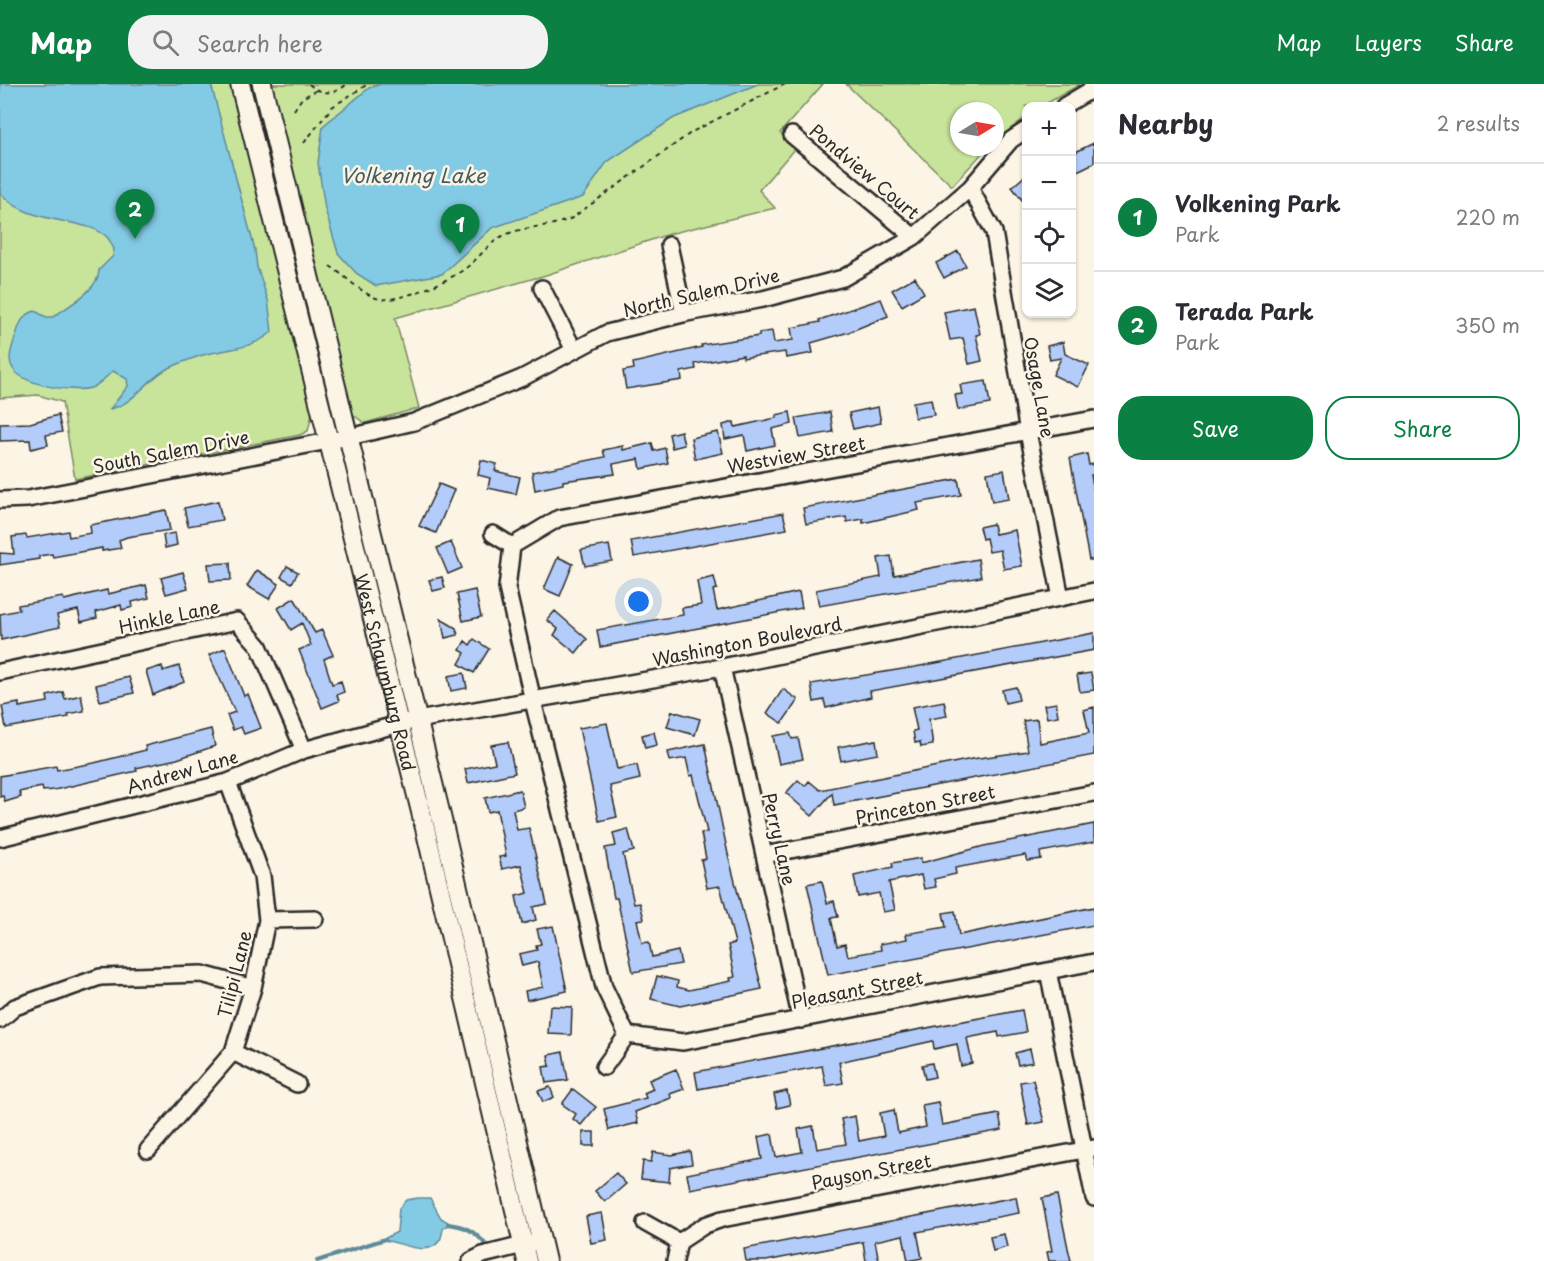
<!DOCTYPE html>
<meta charset="utf-8">
<style>
body{margin:0;font-family:"Playpen Sans",sans-serif;background:#f2f2f3;color:#2b2b33}
.controls{position:absolute;right:18px;top:18px;display:grid;overflow:hidden;border-radius:12px;box-shadow:0 2px 4px #0004}
.controls button{width:54px;height:54px;display:grid;place-items:center;padding:0;border:0;border-bottom:2px solid #e1e1e2;background:#fff;color:#2b2b33;font:30px sans-serif}
.compass{position:absolute;left:950px;top:18px;width:54px;height:54px;border-radius:50%;background:#fff;box-shadow:0 2px 4px #0004;rotate:79deg}
.you{position:absolute;left:639px;top:518px;width:21px;height:21px;margin:-15px;border:4px solid #fff;border-radius:50%;background:#1a73e8;box-shadow:0 0 0 9px #1a73e833}
.badge{display:grid;place-items:center;width:39px;height:39px;border-radius:50%;background:#0b8043;color:#fff;font-size:20px;font-weight:700}
.pin{position:absolute;translate:-50% -50px;filter:drop-shadow(0 2px 3px #0008)}
.pin::after{content:'';position:absolute;top:32px;width:21px;height:18px;background:inherit;clip-path:polygon(0 0,100% 0,50% 100%)}
.list{margin:0;padding:0;list-style:none}
h2{display:flex;justify-content:space-between;align-items:center;height:78px;margin:0;padding:0 24px;font-size:26px}
h2 small{font-size:20px;font-weight:400;color:#7c7c81}
.list li{display:grid;grid-template-columns:39px 1fr auto;gap:18px;align-items:center;box-sizing:border-box;height:108px;padding:0 24px;border-top:2px solid #e1e1e2}
.list b{display:block;font-size:22px;white-space:nowrap}
.list p{margin:0;font-size:20px;white-space:nowrap;color:#7c7c81}
.list em{font-size:20px;font-style:normal;color:#7c7c81}
.actions{display:flex;gap:12px;padding:18px 24px}
.actions a{flex:1;padding:14px 0;border:2px solid #0b8043;border-radius:24px;text-align:center;font-size:21px;color:#0b8043}
.actions .main{background:#0b8043;color:#fff}
.icon{flex:none;width:33px;height:33px;fill:none;stroke:currentColor;stroke-width:2;stroke-linecap:round;stroke-linejoin:round}
.map{position:relative;flex:none;width:1094px;height:1177px;overflow:hidden}
header{display:flex;align-items:center;gap:36px;box-sizing:border-box;height:84px;padding:0 30px;background:#0b8043;color:#fff}
header strong{font-size:28px}
nav{display:flex;gap:33px;margin-inline-start:auto;font-size:21px}
.search{width:420px;height:54px;background:#f2f2f3;display:flex;align-items:center;gap:15px;box-sizing:border-box;padding:0 21px;border-radius:24px;color:#7c7c81;font-size:22px}
main{display:flex}
aside{flex:1;background:#fff}
.map>svg:first-child{display:block}
.green{fill:#c8e49b;stroke:#7a8863;stroke-width:1.5}
.water{fill:#83cae4;stroke:#608a9a;stroke-width:1.5}
.lines{fill:none;stroke-linecap:round;stroke-linejoin:round}
.stream{stroke:#608a9a;stroke-width:4}
.building{fill:#b3ccfa;stroke:#2b2b2b;stroke-width:1.5}
.minor-casing{stroke:#2b2b2b;stroke-width:20}
.major-casing{stroke:#2b2b2b;stroke-width:22}
.path{stroke:#2b2b2b;stroke-width:2;stroke-dasharray:4.5 4.5;stroke-linecap:butt}
.minor{stroke:#fcf5e5;stroke-width:15}
.major{stroke:#fcf5e5;stroke-width:18}
.labels{text-anchor:middle;dominant-baseline:central;stroke-width:5;stroke-linejoin:round;paint-order:stroke}
.street-label{font-size:18px;fill:#2b2b2b;stroke:#fcf5e5}
.water-label{font-size:20px;font-style:italic;fill:#455b62;stroke:#fcf5e5}
</style>
<header>
<strong>Map</strong>
<div class="search"><svg class="icon" aria-label="search" viewBox="0 0 24 24"><circle cx="10" cy="10" r="6"/><path d="M15 15l6 6"/></svg>Search here</div>
<nav><a>Map</a><a>Layers</a><a>Share</a></nav>
</header>
<main>
<div class="map">
<svg width="1094" height="1177" viewBox="0 0 1094 1177">
<rect width="100%" height="100%" fill="#fcf5e5"/>
<filter id="ink" filterUnits="userSpaceOnUse"><feTurbulence type="fractalNoise" baseFrequency=".0167" numOctaves="2"/><feDisplacementMap in="SourceGraphic" scale="12" xChannelSelector="R" yChannelSelector="G"/><feConvolveMatrix kernelMatrix="1 2 1 2 8 2 1 2 1" color-interpolation-filters="sRGB"/></filter>
<g filter="url(#ink)">
<path class="green" d="M 0,0 L 232,0 L 312,330 L 308,347 L 300,351 L 75,395 L 62,318 L 38,311 L 0,314 Z
M 271,0 L 823,0 L 780,49 L 796,63 L 759,106 L 775,124 L 669,150 L 546,191 L 395,234 L 419,324 L 365,339 L 350,329 Z
M 846,0 L 1079,0 L 1079,1 L 1042,22 L 1026,22 L 1026,33 L 995,57 L 995,27 L 959,27 L 959,63 L 988,63 L 952,102 Z"/>
<path class="water" d="M 0,0 L 211,0 L 255,166 L 257,183 L 268,216 L 272,248 C 253,264 235,264 211,269 C 197,272 180,279 167,285 C 146,296 133,321 110,325 L 128,302 L 127,295 L 113,287 C 107,292 98,302 91,304 C 72,309 21,301 12,283 C 7,273 13,261 16,251 C 20,239 22,231 35,227 L 46,233 L 53,233 C 68,222 99,206 99,186 L 113,172 L 114,165 C 112,162 110,156 107,153 C 85,132 27,143 0,108 Z
M 381,0 L 758,0 L 674,34 L 607,78 L 583,113 L 492,144 L 442,190 L 376,202 L 356,189 L 338,169 L 325,125 L 318,79 L 323,42 L 369,4 Z
M 418,1114 L 430,1114 L 441,1134 L 451,1140 L 444,1143 C 442,1147 442,1153 440,1156 C 428,1175 400,1157 382,1156 L 397,1148 L 399,1124 L 406,1116 Z"/>
<g class="lines">
<path class="stream" d="M 448,1140 C 465,1142 475,1147 486,1161
M 317,1177 L 385,1155"/>
</g>
<path class="building" d="M 1094,59 L 1094,79 L 1071,90 L 1071,70 Z
M 1026,91 L 1026,121 L 1012,103 Z
M 958,167 L 966,182 L 944,194 L 936,179 Z
M 915,193 L 924,209 L 902,222 L 892,206 Z
M 881,215 L 888,232 L 849,248 L 811,259 L 813,269 L 786,274 L 785,268 L 743,274 L 743,271 L 695,280 L 696,285 L 681,288 L 682,296 L 626,305 L 623,287 L 634,285 L 633,279 L 702,263 L 701,261 L 759,252 L 759,249 L 772,247 L 774,259 L 793,256 L 791,244 L 820,238 L 819,236 Z
M 974,222 L 980,250 L 976,251 L 982,277 L 969,280 L 963,254 L 950,256 L 944,228 Z
M 1063,258 L 1065,270 L 1089,281 L 1078,303 L 1053,291 L 1061,274 L 1050,276 L 1047,262 Z
M 986,297 L 990,320 L 958,326 L 955,311 L 962,310 L 960,301 Z
M 931,315 L 934,331 L 915,334 L 913,318 Z
M 878,323 L 881,339 L 853,345 L 849,329 Z
M 790,328 L 792,340 L 772,345 L 775,361 L 747,367 L 744,351 L 725,355 L 723,341 L 734,338 L 735,343 L 776,334 L 776,331 Z
M 830,328 L 833,348 L 800,354 L 796,334 Z
M 58,331 L 62,348 L 46,351 L 48,361 L 31,365 L 30,356 L 0,357 L 0,340 L 30,339 Z
M 681,347 L 684,361 L 672,364 L 669,350 Z
M 718,348 L 723,369 L 695,375 L 691,354 Z
M 652,359 L 654,367 L 665,364 L 668,379 L 641,385 L 639,375 L 613,380 L 615,390 L 563,397 L 563,400 L 535,406 L 532,388 L 605,373 L 603,366 L 623,362 L 623,366 Z
M 1087,370 L 1089,381 L 1094,380 L 1094,391 L 1091,391 L 1094,408 L 1094,476 L 1089,476 L 1070,374 Z
M 481,376 L 497,380 L 495,387 L 520,393 L 516,410 L 488,404 L 490,394 L 478,391 Z
M 1004,386 L 1009,415 L 992,418 L 987,389 Z
M 958,395 L 961,411 L 917,419 L 919,426 L 863,439 L 863,435 L 847,438 L 846,433 L 806,440 L 803,424 Z
M 439,400 L 454,406 L 436,449 L 419,442 Z
M 218,417 L 222,436 L 188,442 L 184,424 Z
M 166,426 L 170,446 L 127,453 L 119,456 L 121,464 L 102,467 L 102,464 L 53,473 L 52,470 L 39,472 L 39,475 L 0,481 L 0,469 L 14,470 L 12,453 L 26,451 L 27,454 L 68,447 L 69,453 L 91,449 L 90,441 Z
M 783,429 L 787,445 L 634,473 L 631,457 Z
M 993,440 L 995,450 L 1015,446 L 1022,482 L 1004,485 L 1000,466 L 989,468 L 986,454 L 982,455 L 979,443 Z
M 175,449 L 177,461 L 165,464 L 163,451 Z
M 451,458 L 462,484 L 448,490 L 437,464 Z
M 609,461 L 612,477 L 585,482 L 581,466 Z
M 891,472 L 894,491 L 978,475 L 981,493 L 819,522 L 816,506 L 881,493 L 878,474 Z
M 558,473 L 573,480 L 560,512 L 544,505 Z
M 230,479 L 231,496 L 210,497 L 208,480 Z
M 287,482 L 298,488 L 292,499 L 281,493 Z
M 257,486 L 279,500 L 269,515 L 247,502 Z
M 183,488 L 188,504 L 166,510 L 161,494 Z
M 442,493 L 445,504 L 433,507 L 429,496 Z
M 714,493 L 717,505 L 713,506 L 717,526 L 799,508 L 802,524 L 600,563 L 597,546 L 683,531 L 682,524 L 701,521 L 697,497 Z
M 146,501 L 149,514 L 132,518 L 133,523 L 122,526 L 121,521 L 96,528 L 97,534 L 81,538 L 78,526 L 57,531 L 60,543 L 1,556 L 0,530 L 19,526 L 18,521 L 63,513 L 64,516 L 107,506 L 108,510 Z
M 475,506 L 481,533 L 463,537 L 457,510 Z
M 294,514 L 315,549 L 322,546 L 333,571 L 324,575 L 332,600 L 341,597 L 344,608 L 337,611 L 339,617 L 322,624 L 299,566 L 311,561 L 302,539 L 291,546 L 278,524 Z
M 555,527 L 587,555 L 576,569 L 554,551 L 558,545 L 547,536 Z
M 441,535 L 456,544 L 458,551 L 445,554 Z
M 1094,549 L 1094,566 L 870,607 L 871,613 L 826,624 L 824,616 L 814,618 L 811,600 L 915,583 Z
M 474,555 L 489,565 L 474,589 L 459,580 L 465,569 L 460,566 L 465,557 L 470,561 Z
M 225,564 L 244,612 L 248,610 L 261,644 L 244,650 L 241,643 L 233,646 L 227,631 L 235,628 L 209,571 Z
M 162,582 L 163,587 L 179,582 L 184,598 L 153,611 L 146,587 Z
M 464,589 L 467,604 L 451,607 L 448,592 Z
M 1091,589 L 1094,606 L 1080,608 L 1077,591 Z
M 129,593 L 134,609 L 100,617 L 96,601 Z
M 1016,603 L 1019,616 L 1005,619 L 1002,606 Z
M 783,605 L 798,616 L 782,639 L 767,629 Z
M 63,608 L 65,615 L 81,611 L 84,627 L 68,630 L 69,633 L 6,644 L 2,622 L 19,619 L 19,623 L 48,618 L 47,612 Z
M 944,617 L 947,632 L 929,635 L 933,661 L 921,663 L 920,658 L 915,659 L 913,647 L 917,646 L 912,623 Z
M 1056,619 L 1058,632 L 1047,634 L 1044,621 Z
M 1094,623 L 1094,671 L 834,721 L 832,709 L 812,732 L 786,709 L 798,696 L 805,702 L 809,697 L 820,706 L 972,675 L 1028,667 L 1023,637 L 1037,635 L 1040,659 L 1089,649 L 1084,626 Z
M 672,627 L 700,635 L 695,651 L 667,643 Z
M 607,639 L 617,685 L 637,681 L 640,695 L 610,702 L 617,733 L 599,737 L 579,644 Z
M 211,645 L 215,662 L 177,675 L 136,684 L 137,687 L 54,706 L 43,707 L 42,703 L 19,708 L 21,713 L 5,718 L 3,712 L 0,713 L 0,692 L 56,682 L 57,686 L 94,679 L 146,666 L 145,662 Z
M 654,648 L 657,661 L 645,664 L 642,651 Z
M 790,649 L 792,655 L 798,654 L 803,675 L 779,680 L 773,652 Z
M 876,656 L 878,670 L 841,677 L 838,663 Z
M 508,658 L 515,689 L 468,699 L 465,685 L 495,679 L 491,661 Z
M 705,660 L 728,770 L 762,905 L 680,922 L 651,915 L 657,892 L 678,897 L 677,903 L 689,906 L 731,897 L 730,894 L 735,893 L 728,861 L 735,859 L 720,802 L 707,804 L 701,776 L 706,775 L 701,749 L 707,748 L 693,691 L 690,692 L 686,674 L 670,677 L 668,668 Z
M 520,706 L 524,723 L 513,726 L 517,746 L 529,744 L 547,820 L 533,823 L 536,836 L 522,840 L 516,812 L 528,809 L 521,781 L 502,785 L 499,773 L 506,772 L 497,726 L 488,728 L 485,714 Z
M 1094,740 L 1094,758 L 1040,768 L 1041,775 L 1027,777 L 1025,771 L 955,784 L 956,790 L 934,795 L 936,803 L 924,805 L 921,791 L 889,798 L 895,826 L 883,828 L 879,809 L 858,813 L 854,792 L 893,783 L 892,779 L 921,774 L 921,779 L 984,762 Z
M 628,745 L 634,767 L 623,770 L 634,820 L 640,819 L 644,835 L 637,836 L 642,859 L 649,858 L 652,873 L 678,867 L 681,880 L 633,888 L 617,814 L 614,814 L 605,764 L 616,762 L 613,749 Z
M 822,797 L 827,819 L 834,817 L 838,833 L 831,834 L 837,862 L 845,860 L 848,872 L 881,866 L 880,860 L 907,855 L 906,850 L 946,843 L 943,829 L 955,827 L 959,851 L 1094,823 L 1094,841 L 828,891 L 807,800 Z
M 553,842 L 567,907 L 527,916 L 525,907 L 543,903 L 538,878 L 522,882 L 519,870 L 537,866 L 536,861 L 541,860 L 537,845 Z
M 550,922 L 572,923 L 571,951 L 548,950 Z
M 1022,926 L 1026,948 L 999,953 L 998,948 L 967,954 L 972,979 L 961,982 L 957,960 L 934,965 L 933,957 L 839,978 L 843,999 L 826,1002 L 822,982 L 698,1005 L 695,988 Z
M 1030,965 L 1033,978 L 1018,981 L 1015,969 Z
M 563,968 L 568,996 L 546,999 L 543,983 L 550,982 L 548,971 Z
M 932,979 L 935,993 L 925,995 L 922,981 Z
M 676,985 L 684,1005 L 670,1010 L 671,1014 L 635,1028 L 638,1039 L 609,1046 L 604,1025 L 646,1014 L 644,1009 L 653,1005 L 649,996 Z
M 1033,996 L 1044,1038 L 1028,1041 L 1020,998 Z
M 550,1003 L 554,1013 L 543,1018 L 538,1007 Z
M 573,1005 L 596,1023 L 581,1041 L 573,1035 L 576,1030 L 562,1020 Z
M 787,1007 L 790,1021 L 777,1024 L 774,1010 Z
M 938,1018 L 942,1041 L 999,1030 L 1002,1046 L 690,1105 L 687,1090 L 762,1075 L 758,1053 L 772,1050 L 776,1073 L 802,1068 L 798,1045 L 813,1042 L 817,1065 L 846,1060 L 841,1035 L 855,1032 L 859,1057 L 884,1052 L 880,1029 L 894,1026 L 898,1049 L 926,1043 L 922,1021 Z
M 583,1048 L 594,1048 L 594,1062 L 583,1062 Z
M 690,1067 L 692,1080 L 670,1084 L 669,1098 L 641,1095 L 643,1077 L 651,1078 L 653,1068 L 672,1071 Z
M 616,1089 L 626,1100 L 605,1118 L 595,1107 Z
M 1057,1111 L 1068,1164 L 1071,1177 L 1049,1177 L 1047,1168 L 1052,1167 L 1042,1114 Z
M 1016,1113 L 1019,1129 L 917,1148 L 922,1174 L 908,1177 L 903,1151 L 875,1157 L 879,1177 L 866,1177 L 863,1158 L 766,1177 L 746,1177 L 744,1165 Z
M 602,1129 L 607,1156 L 591,1159 L 586,1132 Z
M 1004,1150 L 1007,1163 L 993,1167 L 990,1153 Z"/>
<g class="lines">
<defs>
<path id="minor" d="M 1064,22 L 1094,4
M 792,51 L 914,153
M 970,104 L 994,148 L 1028,348 L 1061,514
M 669,161 L 684,230
M 542,204 L 574,266
M 0,416 L 28,415 L 349,353 L 414,338 L 522,294 L 607,249 L 687,229 L 763,215 L 843,194 L 914,153 L 970,104 L 1011,56 L 1026,46
M 493,450 L 512,462 L 559,434 L 1094,335
M 512,462 L 507,504 L 533,617 L 604,903 L 627,951
M 722,583 L 801,936
M 0,588 L 237,537 L 259,562 L 304,666
M 0,754 L 228,698 L 304,666 L 406,638 L 722,583 L 1094,507
M 764,771 L 1094,709
M 267,836 L 315,835
M 1048,887 L 1094,1114
M 0,936 L 15,923 L 100,893 L 202,890 L 253,904
M 233,968 L 297,1000
M 604,983 L 627,951 L 683,958 L 1094,878
M 148,1066 L 233,968 L 253,904 L 267,836 L 262,792 L 228,698
M 645,1139 L 679,1158
M 471,1177 L 483,1171 L 535,1158
M 675,1177 L 679,1158 L 705,1141 L 722,1135 L 1094,1064"/>
<g id="major">
<path id="s1" d="M 240,0 L 425,744 L 527,1177"/>
<path d="M 262,0 L 443,740 L 546,1177"/>
</g>
</defs>
<use href="#minor" class="minor-casing"/>
<use href="#major" class="major-casing"/>
<path class="path" d="M 309,0 C 321,11 335,11 347,0
M 294,26 L 302,14 L 317,6
M 304,59 L 332,23 L 368,0
M 330,182 C 344,191 360,208 376,214 C 395,221 451,196 466,184 C 479,174 491,157 505,151 C 527,141 551,144 572,134 L 692,48 L 785,0"/>
<use href="#minor" class="minor"/>
<use href="#major" class="major"/>
</g>
</g>
<g class="labels">
<g class="street-label">
<text transform="translate(865 87) rotate(40)">Pondview Court</text>
<text transform="translate(701 208) rotate(-13)">North Salem Drive</text>
<text transform="translate(1040 303) rotate(80)">Osage Lane</text>
<text transform="translate(171 367) rotate(-11)">South Salem Drive</text>
<text transform="translate(796 370) rotate(-10)">Westview Street</text>
<text transform="translate(169 532) rotate(-12)">Hinkle Lane</text>
<text transform="translate(747 557) rotate(-11)">Washington Boulevard</text>
<text stroke="none"><textPath href="#s1" startOffset="606">West Schaumburg Road</textPath></text>
<text transform="translate(182 687) rotate(-16)">Andrew Lane</text>
<text transform="translate(925 720) rotate(-11)">Princeton Street</text>
<text transform="translate(780 755) rotate(77)">Perry Lane</text>
<text transform="translate(234 890) rotate(-76)">Tilipi Lane</text>
<text transform="translate(857 905) rotate(-11)">Pleasant Street</text>
<text transform="translate(871 1087) rotate(-11)">Payson Street</text>
</g>
<g class="water-label">
<text x="413" y="91">Volkening Lake</text>
</g>
</g>
</svg>
<div class="controls">
<button>+</button>
<button>−</button>
<button><svg class="icon" aria-label="locate" viewBox="0 0 24 24"><circle cx="12" cy="12" r="6"/><path d="M12 2v4M12 18v4M2 12h4M18 12h4"/></svg></button>
<button><svg class="icon" aria-label="layers" viewBox="0 0 24 24"><path d="M12 4l9 5-9 5-9-5zM3 14l9 5 9-5"/></svg></button>
</div>
<svg class="compass" viewBox="-18 -18 36 36"><path d="M0-13l5 13h-10z" fill="#e53935"/><path d="M0 13l5-13h-10z" fill="#7c7c81"/></svg>
<div class="you"></div>
<div class="pin badge" style="left:460px;top:170px">1</div>
<div class="pin badge" style="left:135px;top:155px">2</div>
</div>
<aside>
<h2>Nearby<small>2 results</small></h2>
<ul class="list">
<li><span class="badge">1</span><div><b>Volkening Park</b><p>Park</p></div><em>220 m</em></li>
<li><span class="badge">2</span><div><b>Terada Park</b><p>Park</p></div><em>350 m</em></li>
</ul>
<div class="actions"><a class="main">Save</a><a>Share</a></div>
</aside>
</main>
